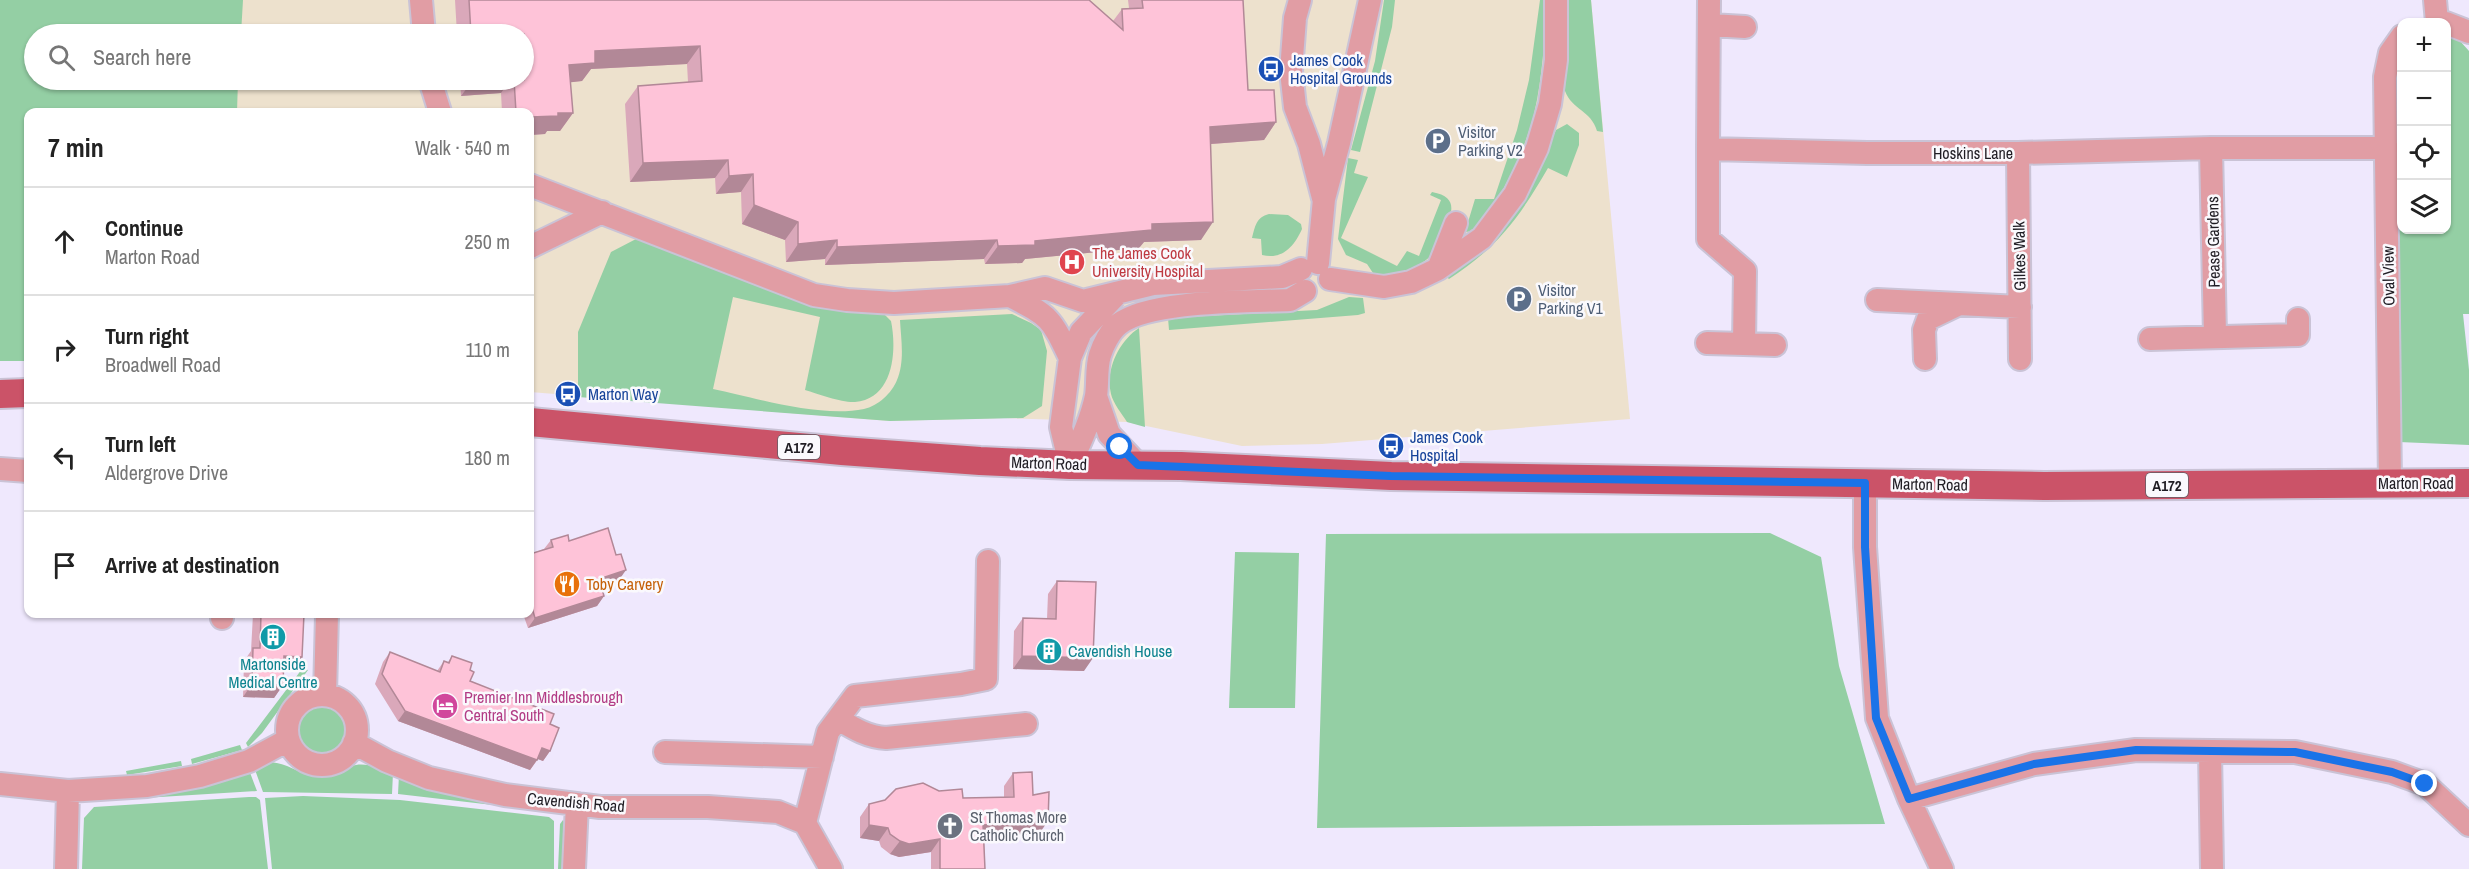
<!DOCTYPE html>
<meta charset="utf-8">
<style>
body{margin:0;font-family:"Archivo Narrow",sans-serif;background:#f6f6f6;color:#222}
.controls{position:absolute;right:18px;top:18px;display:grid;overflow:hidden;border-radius:12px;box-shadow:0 2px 4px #0004}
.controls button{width:54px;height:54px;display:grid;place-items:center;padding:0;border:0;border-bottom:2px solid #e0e0e0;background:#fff;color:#222;font:30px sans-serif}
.stop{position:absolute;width:18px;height:18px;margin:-14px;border:4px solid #1a73e8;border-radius:50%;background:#fff}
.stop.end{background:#1a73e8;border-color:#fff;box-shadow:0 2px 6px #0008}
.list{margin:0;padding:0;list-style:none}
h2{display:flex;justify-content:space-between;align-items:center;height:78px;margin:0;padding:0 24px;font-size:26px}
h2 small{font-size:20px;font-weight:400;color:#767676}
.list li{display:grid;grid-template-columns:39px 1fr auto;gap:18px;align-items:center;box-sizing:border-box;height:108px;padding:0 24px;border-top:2px solid #e0e0e0}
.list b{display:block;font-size:22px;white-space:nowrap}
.list p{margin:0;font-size:20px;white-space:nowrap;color:#767676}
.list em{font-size:20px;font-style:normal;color:#767676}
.icon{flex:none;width:33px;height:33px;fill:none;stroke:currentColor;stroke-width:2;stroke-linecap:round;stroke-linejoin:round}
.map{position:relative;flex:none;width:2469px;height:869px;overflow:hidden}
.search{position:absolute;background:#fff;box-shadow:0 2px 4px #0004;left:24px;top:24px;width:510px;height:66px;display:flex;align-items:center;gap:15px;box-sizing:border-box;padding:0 21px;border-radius:33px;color:#767676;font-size:22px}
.panel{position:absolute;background:#fff;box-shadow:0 2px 4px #0004;left:24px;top:108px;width:510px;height:510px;border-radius:12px}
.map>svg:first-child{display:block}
.medical{fill:#ede1cd}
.green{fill:#94cfa4}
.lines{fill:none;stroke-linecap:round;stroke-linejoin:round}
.minor-casing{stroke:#cac3d6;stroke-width:26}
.major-casing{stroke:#cac3d6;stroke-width:32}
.minor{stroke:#e19da4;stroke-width:22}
.major{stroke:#cb5368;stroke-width:28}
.wall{fill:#daa8ba}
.shaded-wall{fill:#b28897}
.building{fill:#fec3d8;stroke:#b28897;stroke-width:1.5}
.route{stroke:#1a73e8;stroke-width:8}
.labels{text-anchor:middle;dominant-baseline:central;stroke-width:5;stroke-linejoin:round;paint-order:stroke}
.shield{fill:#faf9fd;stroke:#615e64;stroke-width:1.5}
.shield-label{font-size:15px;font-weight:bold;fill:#1f1c23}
.transit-label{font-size:16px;fill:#164399;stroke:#faf9fd;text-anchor:start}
.service-label{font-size:16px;fill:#4e5e75;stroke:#faf9fd;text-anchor:start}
.street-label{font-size:16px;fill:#1f1c23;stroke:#faf9fd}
.health-label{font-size:16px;fill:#be3a42;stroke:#faf9fd;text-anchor:start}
.food-label{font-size:16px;fill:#c56008;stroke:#faf9fd;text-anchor:start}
.culture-label{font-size:16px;fill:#0d838f;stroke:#faf9fd;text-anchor:start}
.hotel-label{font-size:16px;fill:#b23c85;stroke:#faf9fd;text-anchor:start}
.worship-label{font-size:16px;fill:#5b616d;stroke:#faf9fd;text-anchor:start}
</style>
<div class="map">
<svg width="2469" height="869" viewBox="0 0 2469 869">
<rect width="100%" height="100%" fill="#efe8fd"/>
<path class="medical" d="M 199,0 L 1591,0 L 1630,419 L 1322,444 L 1242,446 L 1127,422 L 1004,418 L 890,421 L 530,392 L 530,112 L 212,112 L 208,80 L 524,80 L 524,34 L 203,34 Z"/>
<path class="green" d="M 0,0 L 243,0 L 241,34 L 34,34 L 34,80 L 238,80 L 237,112 L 28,112 L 28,361 L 0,361 Z
M 1384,0 L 1395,0 L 1392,27 L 1360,152 L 1351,150 L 1375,61 Z
M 1540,0 L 1548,0 C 1544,37 1543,77 1534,114 C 1523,156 1502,198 1474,231 L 1465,232 L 1475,199 L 1494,199 L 1517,130 L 1529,80 Z
M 1567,0 L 1591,0 L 1603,132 L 1597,131 C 1591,110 1572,110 1565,91 Z
M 2447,35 L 2460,41 L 2469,51 L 2469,314 L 2463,314 L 2469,370 L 2469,445 L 2399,442 L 2395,77 L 2401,54 L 2402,230 L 2446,230 Z
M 1567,124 L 1579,133 L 1579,145 L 1567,177 L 1548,168 C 1519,218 1497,248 1449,279 L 1443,274 L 1532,184 L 1556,130 Z
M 1348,158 L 1358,160 L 1354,173 L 1368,177 L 1341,238 L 1397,266 L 1407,251 L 1419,256 L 1441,200 L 1430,195 L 1432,192 C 1459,197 1452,212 1445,231 C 1442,238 1440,247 1435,252 C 1421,267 1395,279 1375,276 L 1367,264 L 1346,255 L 1338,239 Z
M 1269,214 L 1288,215 L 1301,224 L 1302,229 C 1294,247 1282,260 1262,255 L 1261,239 L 1252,238 C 1255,227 1256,217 1269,214 Z
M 636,239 L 806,302 L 884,314 L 891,321 C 897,350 894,399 855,402 C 843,403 818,394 805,390 L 820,317 L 733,297 L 713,389 C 756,398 820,418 864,409 C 878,406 892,393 897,380 C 905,361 901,339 900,320 L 1012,314 L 1031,323 L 1041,330 L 1047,351 L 1042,406 L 1023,418 L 890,421 L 578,397 L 578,332 L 611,252 Z
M 1349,297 L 1363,298 L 1365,313 L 1358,315 L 1169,330 L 1168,318 L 1317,310 Z
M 1139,328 L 1145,427 L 1127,422 C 1122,414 1113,403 1111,394 C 1105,370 1119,341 1139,328 Z
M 1770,533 L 1821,557 L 1839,666 L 1885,824 L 1317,828 L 1326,534 Z
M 1235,552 L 1299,553 L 1295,708 L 1229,708 Z
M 302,669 L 308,670 L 262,733 L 248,747 L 246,743 Z
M296 729a26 26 0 1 1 52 0a26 26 0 1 1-52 0Z
M 240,745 L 242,750 L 192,764 L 191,759 Z
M 181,761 L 182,766 L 127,775 L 126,771 Z
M 269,762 C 288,763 299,774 315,776 C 331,778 341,767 356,765 C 368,763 382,769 393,773 L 392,794 L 263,792 L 254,767 Z
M 249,770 L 257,791 L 80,802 L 80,800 Z
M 399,775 L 554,812 L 398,794 Z
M 303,796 L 400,800 L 549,817 L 554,821 L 554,869 L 272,869 L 265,798 Z
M 249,797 L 256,797 L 260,800 L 268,869 L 82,869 L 84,818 L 94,807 Z
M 563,820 L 566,826 L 564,869 L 558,869 L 560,824 Z"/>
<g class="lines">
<defs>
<path id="minor" d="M 421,0 L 424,34
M 1300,0 L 1295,18 L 1291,71 L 1295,107 L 1309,144 L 1323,198
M 1709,0 L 1708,149 L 1867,153 L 2018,153 L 2211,148 L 2387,148
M 2435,0 L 2437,22
M 2446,23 L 2469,32
M 1710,25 L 1745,27
M 430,80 L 440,112
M 2211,148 L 2215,336
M 2018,153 L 2020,359
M 530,185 L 814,295 L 847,300 L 894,303 L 1010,296 L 1045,288 L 1083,301 L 1153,284 L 1282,277 L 1301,269
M 530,247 L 602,212
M 1318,263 L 1324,199 L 1339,143 L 1370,0
M 1438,269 L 1456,223
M 1330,279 L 1384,287 L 1411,282 L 1438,269 L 1482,238 L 1515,194 L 1537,148 L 1550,104 L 1556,60 L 1556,0
M 1010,296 C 1050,316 1051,318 1070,358
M 1877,300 L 2020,307
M 2150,339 L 2298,335 L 2298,319
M 1707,343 L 1744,344 L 1745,271 L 1708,239 L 1708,149
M 1744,344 L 1775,345
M 1925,359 L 1924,330 L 1928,319 L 1957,305
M 1096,396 L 1109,434 L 1138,465
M 1070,465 C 1080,443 1091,420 1096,396 C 1098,383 1096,368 1100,355 C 1103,345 1110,331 1119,324 C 1150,300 1247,302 1290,300 L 1305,291
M 1070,465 L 1061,427 L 1070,358 L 1081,332 L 1118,293
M 0,469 L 28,471
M 1865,483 L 1865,547 L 1877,718 L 1909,799 L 1942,869
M 2390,483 L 2385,77 L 2390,53 L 2402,36
M 222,618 L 222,614
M 325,695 L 327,614
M287 730a35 35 0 1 1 70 0a35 35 0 1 1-70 0Z
M 838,719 C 853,728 867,737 886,738 L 1026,724
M 354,743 L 387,761 L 429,778 L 505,795 L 600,807 L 708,807 L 778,812 L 805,823
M 2210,751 L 2212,869
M 665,752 L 822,757
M 0,784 L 68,791 L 147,786 L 200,776 L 249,761 L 288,740
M 1909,799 L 2034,764 L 2136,750 L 2295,752 L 2392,772 L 2425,784 L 2469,825
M 805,823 L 828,732 L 855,696 L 961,684 L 986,679 L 988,561
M 805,823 L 831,869
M 66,869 L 68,791
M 574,869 L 577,804"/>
<path id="major" d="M 0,394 L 28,393
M 530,422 L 842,451 L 980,461 L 1070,465 L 1181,466 L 1391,476 L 2044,486 L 2469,483"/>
</defs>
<use href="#minor" class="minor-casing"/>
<use href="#major" class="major-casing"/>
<use href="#minor" class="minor"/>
<use href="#major" class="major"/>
</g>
<path class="wall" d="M 455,0 L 1089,0 L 1113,21 L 1122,9 L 1129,8 L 1128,0 L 1243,0 L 1248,90 L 1276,122 L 1264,140 L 1211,144 L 1201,240 L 1144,242 L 1139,248 L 1025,259 L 1022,263 L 985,264 L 984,259 L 825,265 L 825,259 L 786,262 L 785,240 L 742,224 L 741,192 L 716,194 L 715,178 L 630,182 L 625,104 L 638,86 L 688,82 L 687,64 L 591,69 L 582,81 L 570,82 L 573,113 L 560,131 L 547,131 L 545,134 L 530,135 L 530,112 L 502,112 L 501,93 L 461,96 L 460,80 L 524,80 L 524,34 L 457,34 Z
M 551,540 L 569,541 L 619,580 L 601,586 L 604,596 L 597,606 L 528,628 L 523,614 L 530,614 L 530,554 L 544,549 Z
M 1057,581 L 1084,671 L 1013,669 L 1014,631 L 1023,618 L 1047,619 L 1048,594 Z
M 253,614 L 304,614 L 302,657 L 293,670 L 283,670 L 283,685 L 274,698 L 243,697 L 244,661 L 251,651 Z
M 390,652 L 437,671 L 444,661 L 448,662 L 452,656 L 470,670 L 470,681 L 550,724 L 550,751 L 543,761 L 538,759 L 530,770 L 398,721 L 375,684 L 383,662 Z
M 1013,773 L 1033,795 L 1039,834 L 984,838 L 985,869 L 931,869 L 931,852 L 899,857 L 890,854 L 881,847 L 879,841 L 860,838 L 860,817 L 869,804 L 939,791 L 963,798 L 1004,797 L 1004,786 Z"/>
<path class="shaded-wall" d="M 700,46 L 687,64 L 591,69 L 582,81 L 556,84 L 569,65 L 595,51 Z
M 473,80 L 510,80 L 501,93 L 461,96 Z
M 558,113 L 573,113 L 560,131 L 547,131 L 545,134 L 530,135 L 530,117 Z
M 1276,122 L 1264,140 L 1197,145 L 1210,127 Z
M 728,160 L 715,178 L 630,182 L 643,163 Z
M 753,174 L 741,192 L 716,194 L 729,176 Z
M 754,205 L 798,222 L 785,240 L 742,224 Z
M 1213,222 L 1201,240 L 1144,242 L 1139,248 L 1025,259 L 1022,263 L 985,264 L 998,246 L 1152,224 Z
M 837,240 L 825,259 L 786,262 L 798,244 Z
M 997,240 L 984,259 L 825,265 L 837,247 Z
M 626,570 L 619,580 L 592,589 L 599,579 Z
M 604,596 L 597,606 L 528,628 L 535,618 Z
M 284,656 L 302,657 L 293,670 L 275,670 Z
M 1022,656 L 1093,658 L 1084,671 L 1013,669 Z
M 252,684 L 283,685 L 274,698 L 243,697 Z
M 405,711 L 537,760 L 530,770 L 398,721 Z
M 542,748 L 550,751 L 543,761 L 535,758 Z
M 1048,821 L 1039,834 L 974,838 L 983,825 Z
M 869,825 L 888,828 L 879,841 L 860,838 Z
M 940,839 L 931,852 L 899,857 L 890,854 L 900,841 Z"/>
<path class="building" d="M 469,0 L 1089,0 L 1123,30 L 1122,9 L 1143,8 L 1142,0 L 1243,0 L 1248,90 L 1274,90 L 1276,122 L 1210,127 L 1213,222 L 1152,224 L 1152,230 L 1035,241 L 1035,245 L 998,246 L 997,240 L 837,247 L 837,240 L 798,244 L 798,222 L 754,205 L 753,174 L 729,176 L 728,160 L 643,163 L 638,86 L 702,81 L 700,46 L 595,51 L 595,63 L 569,65 L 573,113 L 558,113 L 558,116 L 530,117 L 530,112 L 516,112 L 514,80 L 524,80 L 524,34 L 471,34 Z
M 608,528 L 616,555 L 621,554 L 626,570 L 599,579 L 604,596 L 535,618 L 530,601 L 530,554 L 553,547 L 551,540 L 568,535 L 569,541 Z
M 1057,581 L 1096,582 L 1093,658 L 1022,656 L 1023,618 L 1056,619 Z
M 261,614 L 304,614 L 302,657 L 284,656 L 283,685 L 252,684 L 253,648 L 260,648 Z
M 390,652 L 440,672 L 444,661 L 449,663 L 452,656 L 472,663 L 470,670 L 474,672 L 470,681 L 554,714 L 550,724 L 559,728 L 550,751 L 542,748 L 537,760 L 405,711 L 382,674 Z
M 1032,772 L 1033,795 L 1049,792 L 1048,821 L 983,825 L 985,869 L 940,869 L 940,839 L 909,844 L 900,841 L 890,834 L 888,828 L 869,825 L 869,804 L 885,800 L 896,789 L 923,783 L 939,791 L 962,789 L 963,798 L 1014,797 L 1013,773 Z"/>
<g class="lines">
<path class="route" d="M 1120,447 L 1138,465 L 1391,476 L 1865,483 L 1865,547 L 1876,718 L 1909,799 L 2034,764 L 2136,750 L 2295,752 L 2392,772 L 2425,784"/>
</g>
<defs>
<symbol id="bus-disc" viewBox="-11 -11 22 22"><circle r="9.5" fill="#1a4fb4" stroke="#faf9fd"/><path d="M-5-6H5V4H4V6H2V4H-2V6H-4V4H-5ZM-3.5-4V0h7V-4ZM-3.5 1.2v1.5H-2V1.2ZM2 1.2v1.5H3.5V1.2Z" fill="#fff"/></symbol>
<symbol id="parking-disc" viewBox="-11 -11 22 22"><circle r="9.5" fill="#5c6f8a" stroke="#faf9fd"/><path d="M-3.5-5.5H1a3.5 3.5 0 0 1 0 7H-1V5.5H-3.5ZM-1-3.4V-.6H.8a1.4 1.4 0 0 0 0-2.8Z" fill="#fff"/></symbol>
<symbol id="hospital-disc" viewBox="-11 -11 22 22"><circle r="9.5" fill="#e0444e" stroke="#faf9fd"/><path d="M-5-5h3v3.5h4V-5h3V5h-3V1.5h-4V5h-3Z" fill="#fff"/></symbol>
<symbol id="restaurant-disc" viewBox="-11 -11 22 22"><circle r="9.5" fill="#e8710a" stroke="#faf9fd"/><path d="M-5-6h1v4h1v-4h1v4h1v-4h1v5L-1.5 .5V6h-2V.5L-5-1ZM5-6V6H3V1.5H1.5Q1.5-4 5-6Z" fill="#fff"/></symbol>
<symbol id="building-disc" viewBox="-11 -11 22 22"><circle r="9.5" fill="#0f9aa8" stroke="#faf9fd"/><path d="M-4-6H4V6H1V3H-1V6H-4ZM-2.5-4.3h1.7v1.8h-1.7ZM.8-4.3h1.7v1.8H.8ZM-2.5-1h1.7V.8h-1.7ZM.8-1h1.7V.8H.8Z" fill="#fff"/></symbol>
<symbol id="hotel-disc" viewBox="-11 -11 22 22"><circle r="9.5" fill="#d1479c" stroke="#faf9fd"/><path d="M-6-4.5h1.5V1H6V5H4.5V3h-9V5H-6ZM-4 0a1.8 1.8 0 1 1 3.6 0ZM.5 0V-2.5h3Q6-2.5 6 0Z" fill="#fff"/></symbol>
<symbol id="church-disc" viewBox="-11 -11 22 22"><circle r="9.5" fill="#6b7280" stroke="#faf9fd"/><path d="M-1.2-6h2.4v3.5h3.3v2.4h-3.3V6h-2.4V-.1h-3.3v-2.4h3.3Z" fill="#fff"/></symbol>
</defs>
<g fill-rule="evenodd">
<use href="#bus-disc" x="1256" y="54" width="30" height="30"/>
<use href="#parking-disc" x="1423" y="126" width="30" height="30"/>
<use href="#hospital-disc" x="1057" y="247" width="30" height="30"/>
<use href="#parking-disc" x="1504" y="284" width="30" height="30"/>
<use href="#bus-disc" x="553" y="379" width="30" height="30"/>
<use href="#bus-disc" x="1376" y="431" width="30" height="30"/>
<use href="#restaurant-disc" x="552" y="569" width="30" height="30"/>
<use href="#building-disc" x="258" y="622" width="30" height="30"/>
<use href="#building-disc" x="1034" y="636" width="30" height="30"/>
<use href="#hotel-disc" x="430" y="691" width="30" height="30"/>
<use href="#church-disc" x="935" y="811" width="30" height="30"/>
</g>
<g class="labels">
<g class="shield">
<rect x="778" y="435" width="42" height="24" rx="4.5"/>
<rect x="2146" y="473" width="42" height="24" rx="4.5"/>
</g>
<g class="shield-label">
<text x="799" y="447">A172</text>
<text x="2167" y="485">A172</text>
</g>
<g class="transit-label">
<text x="1290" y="60">James Cook<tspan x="1290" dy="18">Hospital Grounds</tspan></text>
<text x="588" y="394">Marton Way</text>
<text x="1410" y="437">James Cook<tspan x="1410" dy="18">Hospital</tspan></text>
</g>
<g class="service-label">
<text x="1458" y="132">Visitor<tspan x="1458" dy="18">Parking V2</tspan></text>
<text x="1538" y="290">Visitor<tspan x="1538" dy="18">Parking V1</tspan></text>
</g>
<g class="street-label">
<text x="1973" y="153">Hoskins Lane</text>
<text transform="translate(2213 242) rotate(-91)">Pease Gardens</text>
<text transform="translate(2019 256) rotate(-91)">Gilkes Walk</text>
<text transform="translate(2388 276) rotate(-91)">Oval View</text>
<text transform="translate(1049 463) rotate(2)">Marton Road</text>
<text x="2416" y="483">Marton Road</text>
<text transform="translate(1930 484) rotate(1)">Marton Road</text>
<text transform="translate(576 802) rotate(5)">Cavendish Road</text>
</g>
<g class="health-label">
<text x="1092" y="253">The James Cook<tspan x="1092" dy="18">University Hospital</tspan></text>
</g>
<g class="food-label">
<text x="586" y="584">Toby Carvery</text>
</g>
<g class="culture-label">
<text x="1068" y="651">Cavendish House</text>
<text x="273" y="664" text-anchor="middle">Martonside<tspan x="273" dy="18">Medical Centre</tspan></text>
</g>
<g class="hotel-label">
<text x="464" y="697">Premier Inn Middlesbrough<tspan x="464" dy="18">Central South</tspan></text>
</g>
<g class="worship-label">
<text x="970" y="817">St Thomas More<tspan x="970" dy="18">Catholic Church</tspan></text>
</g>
</g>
</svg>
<div class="controls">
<button>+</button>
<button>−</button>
<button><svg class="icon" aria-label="locate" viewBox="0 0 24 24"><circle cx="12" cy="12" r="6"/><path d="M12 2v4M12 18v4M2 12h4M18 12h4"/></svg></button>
<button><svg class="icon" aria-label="layers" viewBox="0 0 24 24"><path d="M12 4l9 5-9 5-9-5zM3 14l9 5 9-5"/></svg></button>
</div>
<div class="stop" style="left:1120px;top:447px"></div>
<div class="stop end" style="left:2425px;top:784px"></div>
<div class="search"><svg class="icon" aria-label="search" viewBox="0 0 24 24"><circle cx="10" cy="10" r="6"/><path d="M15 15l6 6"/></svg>Search here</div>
<section class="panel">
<h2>7 min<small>Walk · 540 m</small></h2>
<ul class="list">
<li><svg class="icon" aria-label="ahead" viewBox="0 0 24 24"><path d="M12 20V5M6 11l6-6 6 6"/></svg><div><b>Continue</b><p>Marton Road</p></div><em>250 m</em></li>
<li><svg class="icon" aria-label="right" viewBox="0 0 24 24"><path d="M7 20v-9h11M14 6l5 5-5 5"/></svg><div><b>Turn right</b><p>Broadwell Road</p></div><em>110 m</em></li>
<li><svg class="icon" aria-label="left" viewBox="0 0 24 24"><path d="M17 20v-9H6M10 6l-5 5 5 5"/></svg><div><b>Turn left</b><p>Aldergrove Drive</p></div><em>180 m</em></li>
<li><svg class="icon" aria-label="arrive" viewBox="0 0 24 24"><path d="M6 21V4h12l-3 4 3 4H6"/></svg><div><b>Arrive at destination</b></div></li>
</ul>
</section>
</div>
